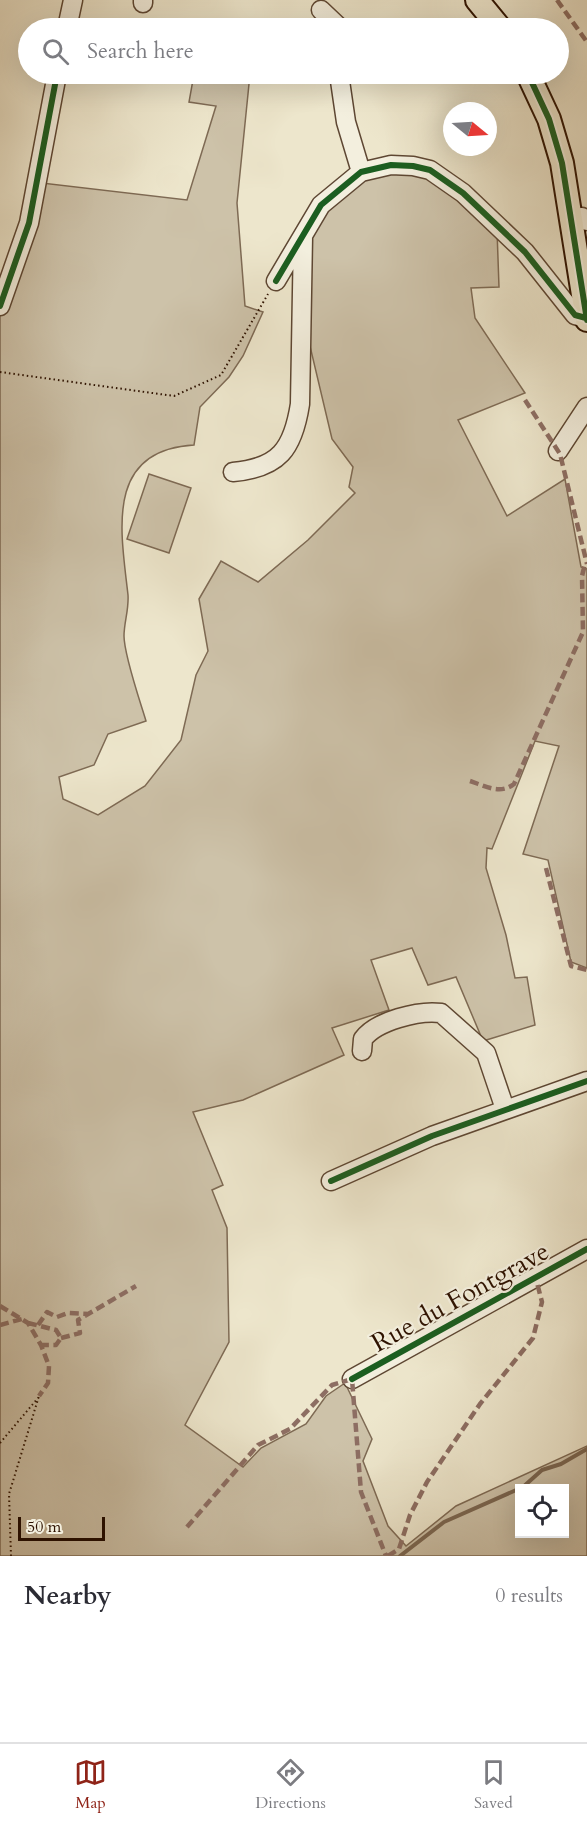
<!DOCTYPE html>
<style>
body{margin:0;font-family:Cardo,serif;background:#f2f2f3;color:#2b2b33}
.controls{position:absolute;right:18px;bottom:18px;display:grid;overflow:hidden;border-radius:0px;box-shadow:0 6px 24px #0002}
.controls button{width:54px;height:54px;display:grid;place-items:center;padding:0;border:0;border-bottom:2px solid #e1e1e2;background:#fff;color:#2b2b33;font:30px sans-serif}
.compass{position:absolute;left:443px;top:102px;width:54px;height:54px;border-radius:50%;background:#fff;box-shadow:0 6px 24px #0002;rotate:108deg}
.scale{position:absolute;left:18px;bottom:15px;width:87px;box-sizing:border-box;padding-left:6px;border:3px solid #2e1200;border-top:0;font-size:16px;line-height:21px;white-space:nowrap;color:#2e1200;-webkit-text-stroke:4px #f3efde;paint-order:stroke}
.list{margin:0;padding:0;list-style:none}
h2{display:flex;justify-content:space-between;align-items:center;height:78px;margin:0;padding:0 24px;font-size:26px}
h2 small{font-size:20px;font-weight:400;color:#7c7c81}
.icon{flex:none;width:33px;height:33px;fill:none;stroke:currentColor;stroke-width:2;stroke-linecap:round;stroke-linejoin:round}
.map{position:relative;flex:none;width:587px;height:1556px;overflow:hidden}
.search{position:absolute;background:#fff;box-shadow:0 6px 24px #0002;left:18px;right:18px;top:18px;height:66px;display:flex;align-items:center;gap:15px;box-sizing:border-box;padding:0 21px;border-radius:33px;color:#7c7c81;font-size:22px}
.sheet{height:186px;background:#fff}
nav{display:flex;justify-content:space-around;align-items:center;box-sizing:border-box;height:84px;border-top:2px solid #e1e1e2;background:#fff;font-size:16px;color:#7c7c81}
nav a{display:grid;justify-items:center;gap:3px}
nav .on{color:#8f2418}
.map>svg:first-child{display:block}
.green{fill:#cdc2a9;stroke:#7e6a54;stroke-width:1.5;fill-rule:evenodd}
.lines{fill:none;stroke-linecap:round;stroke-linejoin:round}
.stream{stroke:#7a6651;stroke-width:4}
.minor-casing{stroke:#5e4733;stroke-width:21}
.major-casing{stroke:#2e1200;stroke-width:26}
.path{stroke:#2e1200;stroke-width:2;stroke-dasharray:1.5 3;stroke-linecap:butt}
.minor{stroke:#f3efde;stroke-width:18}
.major{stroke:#ede6cc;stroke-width:22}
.quiet{stroke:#8d6e63;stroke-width:4.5;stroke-dasharray:9 4.5;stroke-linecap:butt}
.cycleway-casing{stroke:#f3efde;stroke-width:10}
.cycleway{stroke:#1b5e20;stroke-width:6}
.labels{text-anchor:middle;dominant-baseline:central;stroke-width:4.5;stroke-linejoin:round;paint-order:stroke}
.street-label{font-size:26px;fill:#2e1200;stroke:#f3efde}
</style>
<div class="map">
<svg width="587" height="1556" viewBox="0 0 587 1556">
<rect width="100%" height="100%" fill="#ede6cc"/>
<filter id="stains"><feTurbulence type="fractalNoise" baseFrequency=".00333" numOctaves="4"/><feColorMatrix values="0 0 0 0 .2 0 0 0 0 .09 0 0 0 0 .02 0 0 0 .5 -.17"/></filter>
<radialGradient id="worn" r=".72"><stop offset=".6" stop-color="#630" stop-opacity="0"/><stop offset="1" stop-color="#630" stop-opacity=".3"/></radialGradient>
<path class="green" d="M 194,74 L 250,74 L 237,203 L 245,306 L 263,312 L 243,356 L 229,377 L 200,407 L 194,445 C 104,450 121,532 128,595 C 129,610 124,622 124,636 C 124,655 140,701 146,721 L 108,734 L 94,765 L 59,777 L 63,799 L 98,815 L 145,786 L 181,740 L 196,675 L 208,651 L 199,599 L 221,561 L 258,582 L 308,540 L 355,493 L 349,487 L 353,467 L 332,439 L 309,342 L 309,242 L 316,221 L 353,185 L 373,175 L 400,170 L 427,175 L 497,230 L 499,287 L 471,288 L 475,318 L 525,393 L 458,420 L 507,516 L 565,479 L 581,567 L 587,569 L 587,968 L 571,962 L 548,860 L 523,854 L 559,746 L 535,741 L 492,849 L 487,848 L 486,868 L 506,935 L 515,978 L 527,977 L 535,1025 L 483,1041 L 456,977 L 428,985 L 412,948 L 371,960 L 389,1010 L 332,1028 L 344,1055 L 243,1100 L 193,1112 L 223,1185 L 212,1190 L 227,1228 L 229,1342 L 185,1425 L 243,1467 L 261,1448 L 306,1424 L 326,1396 L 345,1383 L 372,1439 L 363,1461 L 388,1526 L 406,1546 L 456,1506 L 587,1446 L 587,1556 L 0,1556 L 0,315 L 42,183 L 187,200 L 216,106 L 189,102 ZM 520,1488 L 564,1488 L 564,1534 L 520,1534 Z
M 149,474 L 191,488 L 169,553 L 127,539 Z"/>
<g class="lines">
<path class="stream" d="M 400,1556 L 444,1522 L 523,1487 L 542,1470 L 561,1464 L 587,1449"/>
<defs>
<path id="minor" d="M 143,3 L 143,0
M 321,10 L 340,28
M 67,28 L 73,0
M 339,74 L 346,122 L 361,172
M 571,218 L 582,217 L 587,221
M 276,281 L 321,205 L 361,172 L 391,165 L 413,166 L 430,170 L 463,193 L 525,252 L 575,315 L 586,318
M 0,306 L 29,223 L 57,74
M 558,451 L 587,407
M 233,472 C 279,468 293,449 300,404 L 303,236
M 362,1051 L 363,1039 C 376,1021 419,1010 441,1013 L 486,1053 L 505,1109
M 331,1181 L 432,1136 L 587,1081
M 352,1379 L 587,1249"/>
<path id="major" d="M 477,0 L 500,28
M 528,74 L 549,119 L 562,163 L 587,320"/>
</defs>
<use href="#minor" class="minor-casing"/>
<use href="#major" class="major-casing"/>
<path class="path" d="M 0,372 L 174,396 L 221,375 L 268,294
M 0,1443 L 38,1398
M 11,1556 L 9,1494 L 39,1396"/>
<use href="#minor" class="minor"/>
<use href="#major" class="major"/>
<path class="quiet" d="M 557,0 L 587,42
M 525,400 L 560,454 L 587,564
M 470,781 C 485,786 500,795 514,784 L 583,632 L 582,576 L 585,564
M 546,868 L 571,966 L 587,970
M 0,1306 L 28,1323 L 41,1345 L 49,1366 L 48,1383 L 39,1396
M 28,1323 L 56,1330 L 61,1338 L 56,1345 L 41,1345
M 0,1325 L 22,1319
M 38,1325 L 47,1312 L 57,1317 L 68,1313 L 89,1314
M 61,1338 L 80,1333 L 78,1320 L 136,1286
M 187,1527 L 258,1445 L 290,1429 L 332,1385 L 352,1379 L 361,1492 L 386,1556
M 388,1556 L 399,1549 L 410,1515 L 427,1482 L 480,1404 L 533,1338 L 542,1302 L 536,1279"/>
<defs>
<path id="cycleway" d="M 528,74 L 549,119 L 562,163 L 587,320
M 276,281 L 321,205 L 361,172 L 391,165 L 413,166 L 430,170 L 463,193 L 525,252 L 575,315 L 586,318
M 0,306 L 29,223 L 57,74
M 331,1181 L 432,1136 L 587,1081
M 352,1379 L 587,1249"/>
</defs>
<use href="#cycleway" class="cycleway-casing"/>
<use href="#cycleway" class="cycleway"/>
</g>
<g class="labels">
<g class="street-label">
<text transform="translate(460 1297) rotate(-29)">Rue du Fontgrave</text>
</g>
</g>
<rect width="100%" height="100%" filter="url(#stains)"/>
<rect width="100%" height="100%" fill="url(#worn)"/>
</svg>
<div class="controls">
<button><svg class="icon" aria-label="locate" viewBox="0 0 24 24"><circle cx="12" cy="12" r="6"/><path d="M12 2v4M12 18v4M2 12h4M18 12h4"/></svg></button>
</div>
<svg class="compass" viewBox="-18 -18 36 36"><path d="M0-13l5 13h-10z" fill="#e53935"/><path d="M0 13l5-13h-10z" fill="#7c7c81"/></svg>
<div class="scale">50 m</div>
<div class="search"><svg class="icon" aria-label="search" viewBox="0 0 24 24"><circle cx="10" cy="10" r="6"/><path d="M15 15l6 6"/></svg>Search here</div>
</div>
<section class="sheet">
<h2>Nearby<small>0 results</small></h2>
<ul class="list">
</ul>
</section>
<nav>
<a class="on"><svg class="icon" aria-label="map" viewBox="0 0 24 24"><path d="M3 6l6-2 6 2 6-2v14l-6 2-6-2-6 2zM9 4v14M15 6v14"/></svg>Map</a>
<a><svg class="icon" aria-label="directions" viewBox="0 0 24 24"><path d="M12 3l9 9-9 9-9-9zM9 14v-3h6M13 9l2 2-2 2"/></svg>Directions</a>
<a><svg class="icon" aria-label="saved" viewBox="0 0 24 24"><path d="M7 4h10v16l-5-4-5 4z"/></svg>Saved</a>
</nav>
